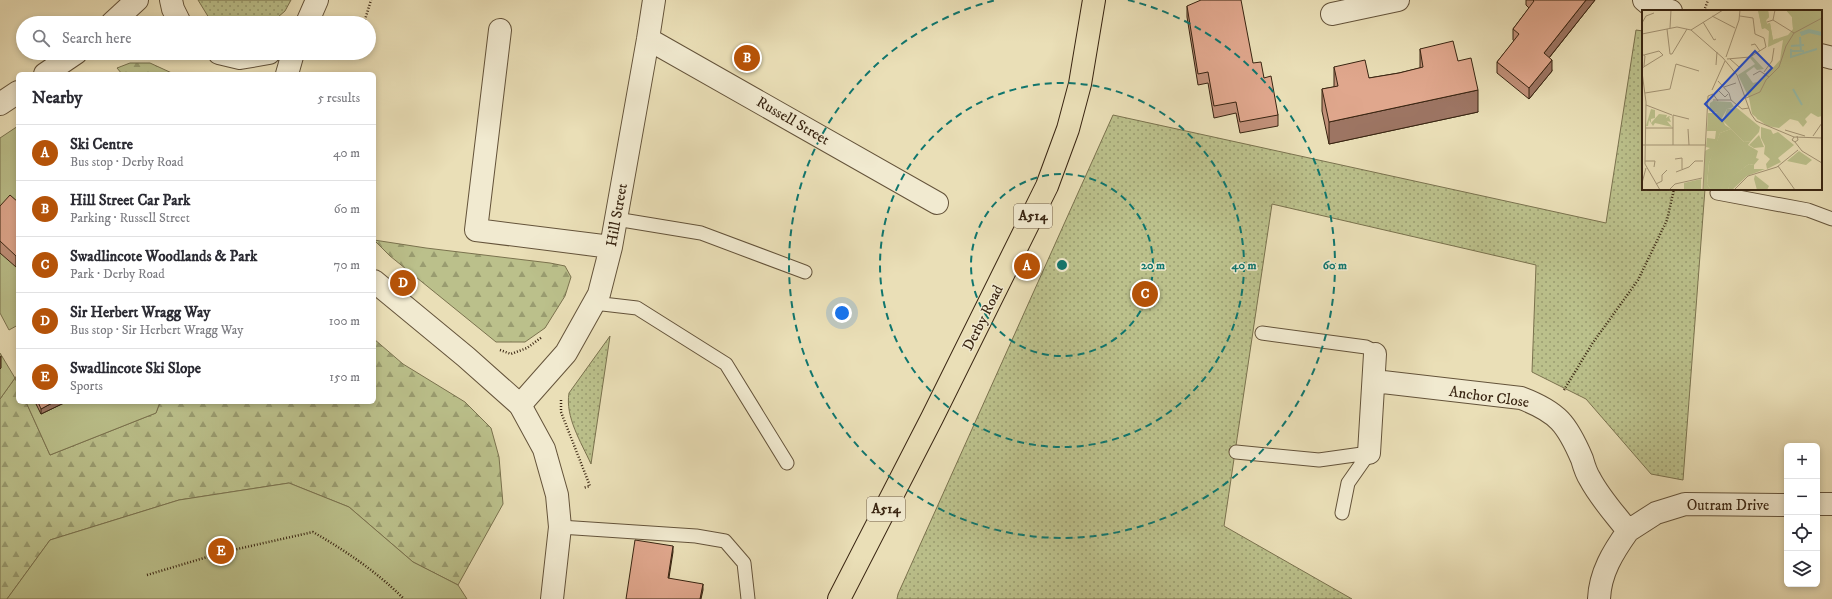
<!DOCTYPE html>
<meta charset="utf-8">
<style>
body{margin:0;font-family:"IM FELL DW Pica",serif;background:#f2f2f3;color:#2b2b33}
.controls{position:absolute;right:12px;bottom:12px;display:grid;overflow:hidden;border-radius:6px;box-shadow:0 2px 6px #0003}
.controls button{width:36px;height:36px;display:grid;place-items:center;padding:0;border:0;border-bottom:1px solid #e1e1e2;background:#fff;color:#2b2b33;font:20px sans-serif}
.you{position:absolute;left:842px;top:313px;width:14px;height:14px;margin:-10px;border:3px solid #fff;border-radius:50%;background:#1a73e8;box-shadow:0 0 0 6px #1a73e833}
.badge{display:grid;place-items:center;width:26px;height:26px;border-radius:50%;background:#b45309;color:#fff;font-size:13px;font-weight:700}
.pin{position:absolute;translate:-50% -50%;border:2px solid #fff;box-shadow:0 1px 4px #0006}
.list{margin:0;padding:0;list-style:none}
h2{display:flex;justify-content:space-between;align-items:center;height:52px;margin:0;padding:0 16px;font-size:17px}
h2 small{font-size:13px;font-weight:400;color:#7c7c81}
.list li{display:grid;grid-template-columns:26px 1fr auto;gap:12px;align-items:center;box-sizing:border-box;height:56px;padding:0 16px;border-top:1px solid #e1e1e2}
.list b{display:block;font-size:15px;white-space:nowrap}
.list p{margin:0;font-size:13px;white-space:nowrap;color:#7c7c81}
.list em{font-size:13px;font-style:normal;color:#7c7c81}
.icon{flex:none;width:22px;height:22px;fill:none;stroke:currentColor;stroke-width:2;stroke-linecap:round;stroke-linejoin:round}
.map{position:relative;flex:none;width:1832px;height:599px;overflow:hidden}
.search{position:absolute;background:#fff;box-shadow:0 2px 6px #0003;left:16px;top:16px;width:360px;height:44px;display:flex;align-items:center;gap:10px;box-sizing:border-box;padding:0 14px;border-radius:22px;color:#7c7c81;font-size:15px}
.panel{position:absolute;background:#fff;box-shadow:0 2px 6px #0003;left:16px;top:72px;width:360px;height:332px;border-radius:6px}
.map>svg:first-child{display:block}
.grass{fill:url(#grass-dots);stroke:#7a724e}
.forest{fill:url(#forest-firs);stroke:#7a724e}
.garden{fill:#bbc08b;stroke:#7a724e}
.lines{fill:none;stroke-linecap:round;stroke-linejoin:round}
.service-casing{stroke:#64533a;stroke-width:15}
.minor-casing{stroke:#64533a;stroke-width:24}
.tertiary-casing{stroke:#64533a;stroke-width:24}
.primary-casing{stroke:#382411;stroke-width:24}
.path{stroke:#382411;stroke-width:2.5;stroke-dasharray:1 2;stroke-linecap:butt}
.service{stroke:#f1ead0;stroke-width:13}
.minor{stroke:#f1ead0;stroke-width:22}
.tertiary{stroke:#f1ead0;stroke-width:22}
.primary{stroke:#eadfb7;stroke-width:22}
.wall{fill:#c19079;stroke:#382411}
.shaded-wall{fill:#9d7563;stroke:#382411}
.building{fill:#e0a78d;stroke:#382411}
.ring{fill:none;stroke:#0f766e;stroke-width:2;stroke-dasharray:7 5}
.labels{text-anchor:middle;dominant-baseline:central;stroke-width:3;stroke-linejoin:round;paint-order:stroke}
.shield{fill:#f1ead0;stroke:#705f4a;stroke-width:1}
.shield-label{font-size:14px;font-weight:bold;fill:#382411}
.street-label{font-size:15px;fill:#382411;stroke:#f1ead0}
.inset-river{fill:none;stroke:#98bdaa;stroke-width:2}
.inset-road{fill:none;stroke:#a39475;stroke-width:1}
.view{fill:#1d4ed8;fill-opacity:0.15;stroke:#1d4ed8;stroke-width:2}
.inset-edge{fill:none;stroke:#382411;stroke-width:2}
.centre{fill:#0f766e;stroke:#f1ead0;stroke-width:2}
.ring-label{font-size:12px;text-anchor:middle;font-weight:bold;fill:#0f766e;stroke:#f1ead0;stroke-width:3;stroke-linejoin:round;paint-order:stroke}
</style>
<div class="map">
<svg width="1832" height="599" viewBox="0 0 1832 599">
<defs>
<pattern id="grass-dots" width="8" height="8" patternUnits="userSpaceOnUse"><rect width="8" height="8" fill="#bbc08b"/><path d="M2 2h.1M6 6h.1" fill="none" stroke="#999c70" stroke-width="1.8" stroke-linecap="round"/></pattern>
<pattern id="forest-firs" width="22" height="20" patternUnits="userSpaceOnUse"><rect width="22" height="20" fill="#bbc08b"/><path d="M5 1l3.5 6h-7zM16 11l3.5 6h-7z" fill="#999c70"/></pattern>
</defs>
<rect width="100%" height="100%" fill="#eadfb7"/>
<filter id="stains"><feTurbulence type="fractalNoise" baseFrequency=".005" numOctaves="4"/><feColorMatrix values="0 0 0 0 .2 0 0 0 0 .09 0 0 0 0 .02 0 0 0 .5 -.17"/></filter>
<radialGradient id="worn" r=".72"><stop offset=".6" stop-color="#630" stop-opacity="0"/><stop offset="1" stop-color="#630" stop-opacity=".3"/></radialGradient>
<path class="grass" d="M 198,0 L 291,0 L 285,11 L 271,23 L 218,23 L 209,18 Z
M 1636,30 L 1643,31 L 1643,189 L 1705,189 L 1683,480 L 1651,474 L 1586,399 L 1532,372 L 1536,265 L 1272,204 L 1224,526 L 1352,599 L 897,599 L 898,594 L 1113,115 L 1606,223 Z
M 610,336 L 591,464 C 581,442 565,417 569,393 Z"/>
<path class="forest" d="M 130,63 L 150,63 L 174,74 L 122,74 L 117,68 Z
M 374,240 L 426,248 L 550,263 L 565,266 L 571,277 L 565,296 L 545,328 L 525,342 L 496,342 L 390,256 Z
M 374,339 L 403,364 L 465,402 L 491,428 L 499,457 L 503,504 L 458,585 L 413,562 L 349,507 L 289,483 L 179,500 L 50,540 L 7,599 L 0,599 L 0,399 L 15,378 L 18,384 L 18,402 L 26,402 L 50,455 L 156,413 L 160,402 L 374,402 Z"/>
<path class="garden" d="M 18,126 L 18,325 L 9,330 L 0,313 L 0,138 Z
M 0,353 L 15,378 L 18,374 L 18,384 L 15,378 L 0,399 Z
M 26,402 L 160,402 L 156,413 L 50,455 Z
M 289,483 L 349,507 L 413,562 L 458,585 L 467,599 L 7,599 L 50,540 L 179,500 Z"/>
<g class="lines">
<defs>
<path id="service" d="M 1717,193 L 1808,210 L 1832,219
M 616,219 L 701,233 L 805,272
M 594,303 L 637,308 L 726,364 L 787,463
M 1262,333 L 1366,347 L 1372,350 L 1375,354
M 1236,452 L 1319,460 L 1369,453
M 1342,513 L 1348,483 L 1369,453
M 560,527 L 696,536 L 725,541 L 744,563 L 748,599"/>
<path id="minor" d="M 1644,0 L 1650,5 L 1671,11
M 1332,14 L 1398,0
M 500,30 L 476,230 L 611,247
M 648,39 L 937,203
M 1821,55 L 1832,58
M 1374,381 L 1521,398 C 1558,412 1567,424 1582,459 C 1584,466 1586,473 1590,479 C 1600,498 1615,514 1628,531 C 1613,552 1600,573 1599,599
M 520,405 L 566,353 L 599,294 L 611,247 L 648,39 L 654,0
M 1369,453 L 1375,354
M 1817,504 L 1832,504
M 1628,531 L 1656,513 L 1685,504 L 1787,505"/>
<path id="tertiary" d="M 171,0 L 173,9 L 180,23
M 112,23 L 137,0
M 307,23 L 317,0
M 219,53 L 240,58 L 269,53
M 45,74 L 76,53
M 287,74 L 293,53
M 0,104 L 18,92
M 374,281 L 466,357 L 520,405 L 544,449 L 557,495 L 560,527 L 552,599"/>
<path id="primary" d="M 839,599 L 932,418 L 1047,186 L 1068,129 L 1080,84 L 1094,0"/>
</defs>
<use href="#service" class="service-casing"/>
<use href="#minor" class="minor-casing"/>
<use href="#tertiary" class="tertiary-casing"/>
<use href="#primary" class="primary-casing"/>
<path class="path" d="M 1704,11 L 1708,0
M 364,23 L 371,0
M 500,350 L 511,354 L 527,348 L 542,337
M 1564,390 L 1592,344 L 1638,280 L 1667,220 L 1674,189
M 561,400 L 561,412 L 590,486 L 583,488
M 147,575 L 224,552 L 313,532 C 346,551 377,572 404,599"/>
<use href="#service" class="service"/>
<use href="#minor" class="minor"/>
<use href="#tertiary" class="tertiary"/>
<use href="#primary" class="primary"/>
</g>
<path class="wall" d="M 1526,0 L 1595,0 L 1549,58 L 1552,71 L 1529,99 L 1497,73 L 1497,62 L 1514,41 L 1513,40 L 1513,29 L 1529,8 L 1526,5 Z
M 1187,6 L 1253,63 L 1264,78 L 1278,115 L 1278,126 L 1240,133 L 1236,113 L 1214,118 L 1208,83 L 1198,85 L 1187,17 Z
M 1420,49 L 1458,61 L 1478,112 L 1329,144 L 1322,111 L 1322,89 L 1334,87 L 1334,67 L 1369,78 L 1399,73 L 1420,68 Z
M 18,202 L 18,264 L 16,267 L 0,253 L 0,206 Z
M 35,402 L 66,402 L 41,414 Z"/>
<path class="shaded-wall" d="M 1586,0 L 1595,0 L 1544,64 L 1544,53 Z
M 1552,60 L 1552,71 L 1529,99 L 1529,88 Z
M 1478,90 L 1478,112 L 1329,144 L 1329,122 Z
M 18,253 L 18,264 L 16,267 L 16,256 Z
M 1,356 L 1,368 L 0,369 L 0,358 Z
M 54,402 L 66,402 L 41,414 L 41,409 Z
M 673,546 L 673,552 L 668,584 L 668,578 Z
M 703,584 L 703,590 L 701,599 L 700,599 Z"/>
<path class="building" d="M 1201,0 L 1241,0 L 1253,63 L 1261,62 L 1264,78 L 1271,76 L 1278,115 L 1240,122 L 1236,102 L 1214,106 L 1208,72 L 1198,74 L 1187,6 Z
M 1533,0 L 1586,0 L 1544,53 L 1552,60 L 1529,88 L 1497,62 L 1519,34 L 1513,29 L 1534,1 Z
M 1453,41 L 1458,61 L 1471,58 L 1478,90 L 1329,122 L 1322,89 L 1338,86 L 1334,67 L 1365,60 L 1369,78 L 1399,73 L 1423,67 L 1420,49 Z
M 10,195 L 18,202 L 18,253 L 16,256 L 0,241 L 0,206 Z
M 38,402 L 54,402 L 41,409 Z
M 635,540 L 673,546 L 668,578 L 703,584 L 700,599 L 626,599 Z"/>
<g class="ring">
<circle cx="1062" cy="265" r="91"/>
<circle cx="1062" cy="265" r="182"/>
<path d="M1128 0A273 273 0 1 1 996 0"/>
</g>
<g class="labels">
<g class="shield">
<rect x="1014" y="204" width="38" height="24" rx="3"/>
<rect x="867" y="497" width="38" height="24" rx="3"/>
</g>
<g class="shield-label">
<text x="1033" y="216">A514</text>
<text x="886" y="509">A514</text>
</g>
<g class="street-label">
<text transform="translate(793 121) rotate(30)">Russell Street</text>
<text transform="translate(617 215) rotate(-80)">Hill Street</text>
<text transform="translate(983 318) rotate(-63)">Derby Road</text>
<text transform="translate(1489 397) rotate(8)">Anchor Close</text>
<text x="1728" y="505">Outram Drive</text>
</g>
</g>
<g transform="translate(1642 10)">
<rect width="180" height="180" fill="#eadfb7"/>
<path d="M 116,0 L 126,0 L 127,7 L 124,10 L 125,14 L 128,13 L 131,30 L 146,25 L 151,19 L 150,7 L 144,0 L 180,0 L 180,106 L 176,107 L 169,103 L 163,109 L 165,112 L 161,117 L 156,111 L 148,109 L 137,118 L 125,116 L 110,104 L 107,88 L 96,65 L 113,54 L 108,48 L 110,46 L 122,59 L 115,60 L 112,57 L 104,63 L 111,73 L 119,71 L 138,50 L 141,30 L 126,37 L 127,21 L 123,18 L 120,19 ZM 89,119 L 102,132 L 109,131 L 106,135 L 116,141 L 114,148 L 117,149 L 112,155 L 107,154 L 90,167 L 86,180 L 69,180 L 65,174 L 67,153 L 78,123 ZM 157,141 L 170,150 L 164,155 L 145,151 ZM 59,169 L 59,180 L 42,180 L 42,173 Z" fill="#bbc08b"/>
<path d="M 116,0 L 126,0 L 127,7 L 124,10 L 125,14 L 128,13 L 131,30 L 136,28 L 127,35 L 127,21 L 123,18 L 120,19 ZM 144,0 L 148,0 L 159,10 L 154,20 L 151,19 L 150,7 ZM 174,0 L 180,0 L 180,7 L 165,13 L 165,6 ZM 180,9 L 180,106 L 172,101 L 170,103 L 168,99 L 164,104 L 138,101 L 138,98 L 145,96 L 142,91 L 131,99 L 126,94 L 129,80 L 123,76 L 125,72 L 140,55 L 146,58 L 146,52 L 149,48 L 163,42 L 162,30 L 156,26 L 158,20 L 167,15 L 166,18 L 173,20 L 175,11 ZM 121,80 L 115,93 L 117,96 L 120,90 L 123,92 L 119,103 L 123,110 L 130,111 L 129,115 L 115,109 L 108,88 ZM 71,91 L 89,92 L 92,97 L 85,99 L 80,108 L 83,115 L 89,119 L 78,123 L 75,132 L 77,141 L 71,144 L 67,153 L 65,174 L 69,180 L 61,180 L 63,141 L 68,138 L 64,137 L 65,128 L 73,129 L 74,121 L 65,121 L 66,103 L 75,108 L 74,104 L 78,105 L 75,93 L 68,93 ZM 119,117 L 129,120 L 131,124 L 136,122 L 152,135 L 136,148 L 139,152 L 125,159 L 124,154 L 128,149 L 122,144 L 123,136 L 119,128 ZM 117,125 L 122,137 L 112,138 L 107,135 ZM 107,154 L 112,155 L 112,159 L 123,159 L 105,166 L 90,180 L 86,180 L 89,167 ZM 113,165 L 127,176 L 125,180 L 115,180 L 112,169 Z" fill="#bbc08b"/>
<path d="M 162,26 L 163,41 L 149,42 L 151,27 ZM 68,93 L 75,93 L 79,101 L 78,105 L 75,105 L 75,108 L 68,107 L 66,103 L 76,103 L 67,101 ZM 95,98 L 118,117 L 117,122 L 109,131 L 102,132 L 81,111 L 85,99 ZM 9,99 L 13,100 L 13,108 L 9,109 L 9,113 L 17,104 L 25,105 L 24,108 L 27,106 L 30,108 L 27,107 L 29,112 L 25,111 L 30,117 L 13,113 L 11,116 L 7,110 L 6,116 L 9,116 L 4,116 ZM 89,133 L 105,136 L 103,147 L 87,144 ZM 87,145 L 103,148 L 101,159 L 85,156 ZM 73,151 L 83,153 L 80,171 L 70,169 Z" fill="#bbc08b"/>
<path class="inset-river" d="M 158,23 L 167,20 L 180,23M 159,25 L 167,22 L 180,25M 158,27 L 159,41M 149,36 L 162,35M 149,39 L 149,47 L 175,39M 149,41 L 162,41M 151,79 L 160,95"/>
<path class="inset-road" d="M 70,6 L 93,18M 131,10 L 152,23M 61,12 L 72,30 L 74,29M 125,12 L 131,10 L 133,0M 0,13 L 4,6 L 12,3M 28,18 L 29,0M 25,19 L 28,44 L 30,44 L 45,19M 49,20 L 81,0M 0,24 L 35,17 L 49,20 L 81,48 L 95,65 L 109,104 L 114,111 L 152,127 L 180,128M 109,35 L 113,34 L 118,41M 0,44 L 3,46 L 2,56M 84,47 L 97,10 L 98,0M 85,49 L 108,47 L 124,37 L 122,28 L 113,24 L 111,8 L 98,6M 88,49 L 97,57M 74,55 L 75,42M 0,58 L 21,45 L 17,41 L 2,45M 0,62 L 4,92 L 3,154 L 18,180M 122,62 L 130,51 L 132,38M 111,65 L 118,61 L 127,67M 76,71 L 87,83 L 89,90M 82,77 L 94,73M 70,80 L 83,51M 77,81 L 83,87 L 86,84M 3,83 L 28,79 L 34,54 L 57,61M 104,88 L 118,82 L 124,70 L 137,57 L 144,36 L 152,23 L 180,8M 71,90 L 89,90 L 100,99 L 107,98M 4,95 L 30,105M 3,118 L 31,118M 46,119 L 47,135M 143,120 L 163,126M 171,126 L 180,113M 152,127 L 150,130 L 153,132 L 156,130 L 155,126M 153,132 L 160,141 L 180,153M 0,135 L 63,135M 31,135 L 31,105 L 47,109M 33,149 L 40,148 L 40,159M 3,151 L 13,151 L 12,157M 136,156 L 153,180M 34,162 L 47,157 L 53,151 L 61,151M 0,173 L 4,158M 14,174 L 20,171 L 20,165 L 25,160M 27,180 L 33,174 L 60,168M 61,180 L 66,86 L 71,84 L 76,91M 92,180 L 106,166 L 135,157 L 156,140"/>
<path class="view" d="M 113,41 L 130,58 L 80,111 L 63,94 Z"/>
<rect width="180" height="180" class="inset-edge"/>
</g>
<circle cx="1062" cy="265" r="6" class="centre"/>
<g class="ring-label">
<text x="1153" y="269">20 m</text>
<text x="1244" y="269">40 m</text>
<text x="1335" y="269">60 m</text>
</g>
<rect width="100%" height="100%" filter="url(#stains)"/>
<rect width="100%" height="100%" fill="url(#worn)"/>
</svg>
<div class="controls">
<button>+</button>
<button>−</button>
<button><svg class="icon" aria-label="locate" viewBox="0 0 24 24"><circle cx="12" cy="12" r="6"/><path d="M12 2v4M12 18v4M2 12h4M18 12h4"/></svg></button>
<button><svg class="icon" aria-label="layers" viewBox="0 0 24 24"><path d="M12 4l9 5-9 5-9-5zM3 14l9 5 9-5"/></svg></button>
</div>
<div class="you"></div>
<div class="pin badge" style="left:1027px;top:266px">A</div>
<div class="pin badge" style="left:747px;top:58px">B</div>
<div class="pin badge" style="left:1145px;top:294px">C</div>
<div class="pin badge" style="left:403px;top:283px">D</div>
<div class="pin badge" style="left:221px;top:551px">E</div>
<div class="search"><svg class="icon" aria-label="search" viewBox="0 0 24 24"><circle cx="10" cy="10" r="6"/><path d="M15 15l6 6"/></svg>Search here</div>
<section class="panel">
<h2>Nearby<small>5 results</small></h2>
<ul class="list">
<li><span class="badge">A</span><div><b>Ski Centre</b><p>Bus stop · Derby Road</p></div><em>40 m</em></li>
<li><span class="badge">B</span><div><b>Hill Street Car Park</b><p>Parking · Russell Street</p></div><em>60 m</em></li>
<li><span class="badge">C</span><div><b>Swadlincote Woodlands &amp; Park</b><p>Park · Derby Road</p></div><em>70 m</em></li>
<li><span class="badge">D</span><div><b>Sir Herbert Wragg Way</b><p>Bus stop · Sir Herbert Wragg Way</p></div><em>100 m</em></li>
<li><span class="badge">E</span><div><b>Swadlincote Ski Slope</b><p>Sports</p></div><em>150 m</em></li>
</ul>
</section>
</div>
